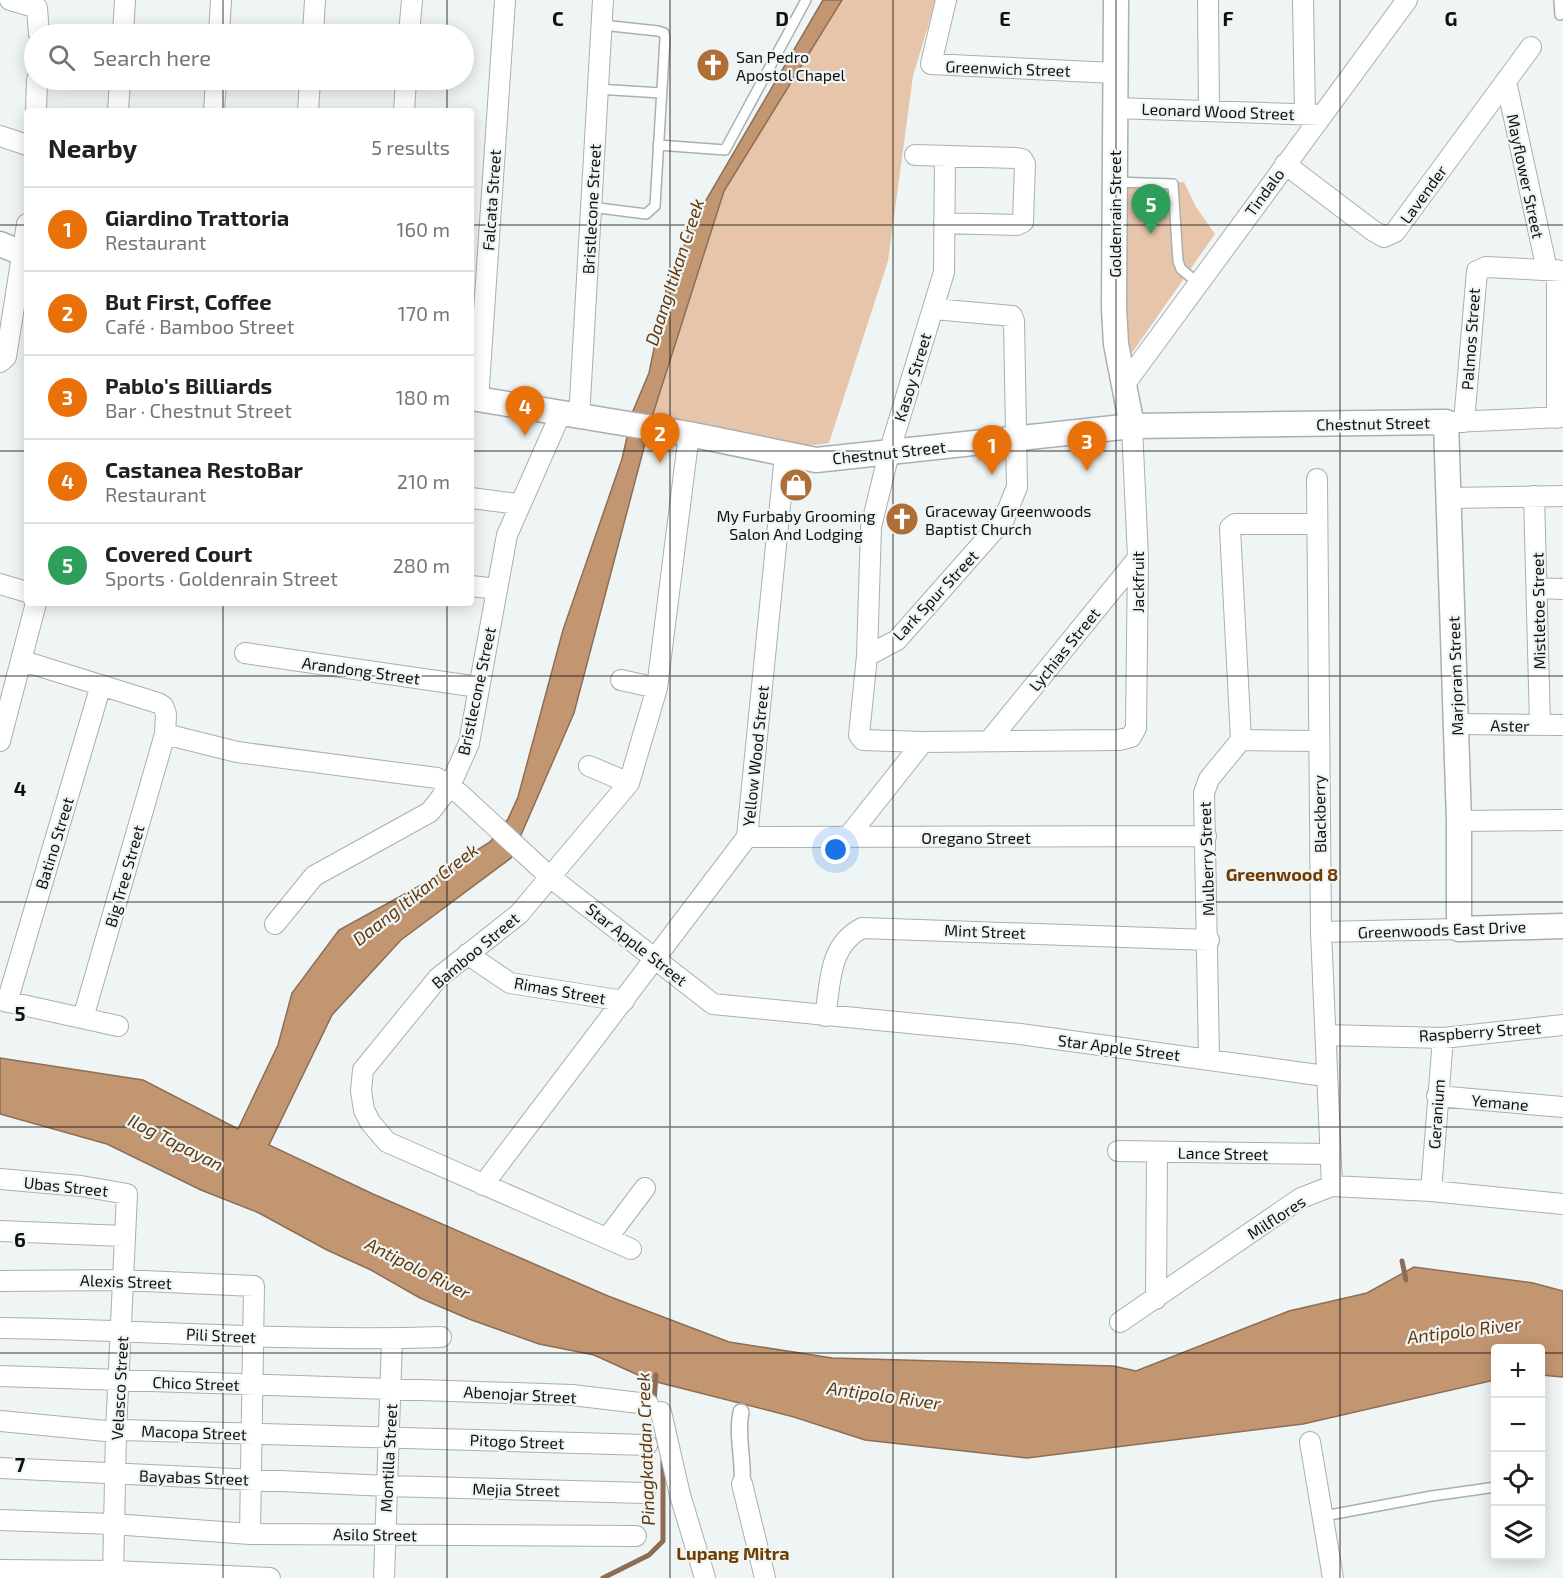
<!DOCTYPE html>
<meta charset="utf-8">
<style>
body{margin:0;font-family:"Exo 2",sans-serif;background:#f2f2f2;color:#202124}
.controls{position:absolute;right:18px;bottom:18px;display:grid;overflow:hidden;border-radius:6px;box-shadow:0 3px 15px #0003}
.controls button{width:54px;height:54px;display:grid;place-items:center;padding:0;border:0;border-bottom:2px solid #e0e0e0;background:#fff;color:#202124;font:30px sans-serif}
.you{position:absolute;left:836px;top:850px;width:21px;height:21px;margin:-15px;border:4px solid #fff;border-radius:50%;background:#1a73e8;box-shadow:0 0 0 9px #1a73e833}
.badge{display:grid;place-items:center;width:39px;height:39px;border-radius:50%;background:#111827;color:#fff;font-size:20px;font-weight:700}
.pin{position:absolute;translate:-50% -50px;filter:drop-shadow(0 2px 3px #0008)}
.pin::after{content:'';position:absolute;top:32px;width:21px;height:18px;background:inherit;clip-path:polygon(0 0,100% 0,50% 100%)}
.list{margin:0;padding:0;list-style:none}
h2{display:flex;justify-content:space-between;align-items:center;height:78px;margin:0;padding:0 24px;font-size:26px}
h2 small{font-size:20px;font-weight:400;color:#757577}
.list li{display:grid;grid-template-columns:39px 1fr auto;gap:18px;align-items:center;box-sizing:border-box;height:84px;padding:0 24px;border-top:2px solid #e0e0e0}
.list b{display:block;font-size:22px;white-space:nowrap}
.list p{margin:0;font-size:20px;white-space:nowrap;color:#757577}
.list em{font-size:20px;font-style:normal;color:#757577}
.icon{flex:none;width:33px;height:33px;fill:none;stroke:currentColor;stroke-width:2;stroke-linecap:round;stroke-linejoin:round}
.map{position:relative;flex:none;width:1563px;height:1578px;overflow:hidden}
.search{position:absolute;background:#fff;box-shadow:0 3px 15px #0003;left:24px;top:24px;width:450px;height:66px;display:flex;align-items:center;gap:15px;box-sizing:border-box;padding:0 21px;border-radius:33px;color:#757577;font-size:22px}
.panel{position:absolute;background:#fff;box-shadow:0 3px 15px #0003;left:24px;top:108px;width:450px;height:498px;border-radius:6px}
.map>svg:first-child{display:block}
.green{fill:#e7c5ab}
.water{fill:#c39672;stroke:#8d6e55;stroke-width:1.5}
.lines{fill:none;stroke-linecap:round;stroke-linejoin:round}
.stream{stroke:#8d6e55;stroke-width:5}
.service-casing{stroke:#aaafaf;stroke-width:12}
.pedestrian-casing{stroke:#aaafaf;stroke-width:18}
.minor-casing{stroke:#aaafaf;stroke-width:22}
.tertiary-casing{stroke:#aaafaf;stroke-width:27}
.service{stroke:#fff;stroke-width:9}
.pedestrian{stroke:#fff;stroke-width:15}
.minor{stroke:#fff;stroke-width:20}
.tertiary{stroke:#fff;stroke-width:24}
.grid{fill:none;stroke:#101211;stroke-width:1.5;stroke-opacity:0.55}
.labels{text-anchor:middle;dominant-baseline:central;stroke-width:4.5;stroke-linejoin:round;paint-order:stroke}
.poi-label{font-size:16px;fill:#101211;stroke:#eff5f4;text-anchor:start}
.street-label{font-size:16px;fill:#101211;stroke:#eff5f4}
.water-label{font-size:18px;font-style:italic;fill:#63370c;stroke:#eff5f4}
.neighbourhood-label{font-size:18px;font-weight:bold;fill:#723c00;stroke:#eff5f4}
.grid-label{font-size:20px;text-anchor:middle;font-weight:bold;fill:#101211;stroke:#eff5f4;stroke-width:4.5;stroke-linejoin:round;paint-order:stroke}
</style>
<div class="map">
<svg width="1563" height="1578" viewBox="0 0 1563 1578">
<rect width="100%" height="100%" fill="#eff5f4"/>
<path class="green" d="M 842,0 L 936,0 L 913,76 L 888,261 L 829,443 L 808,446 L 652,417 L 724,191 Z
M 1118,182 L 1184,182 L 1196,207 L 1215,234 L 1129,357 L 1119,306 Z"/>
<path class="water" d="M 823,0 L 842,0 L 724,191 L 652,417 L 574,713 L 511,858 L 401,940 L 332,1015 L 269,1145 L 373,1194 L 608,1296 L 729,1342 L 832,1358 L 1113,1366 L 1136,1371 L 1289,1311 L 1367,1293 L 1414,1267 L 1533,1283 L 1563,1291 L 1563,1377 L 1541,1375 L 1540,1348 L 1496,1348 L 1495,1380 L 1303,1424 L 1027,1458 L 865,1440 L 794,1417 L 649,1380 L 594,1355 L 539,1344 L 469,1319 L 420,1298 L 371,1270 L 327,1250 L 259,1213 L 201,1190 L 107,1144 L 0,1114 L 0,1058 L 143,1080 L 238,1129 L 278,1045 L 292,993 L 339,930 L 430,880 L 490,842 L 508,819 L 518,797 L 563,630 L 622,459 L 633,411 L 649,373 L 666,290 L 695,219 Z"/>
<g class="lines">
<path class="stream" d="M 1402,1261 L 1406,1280
M 654,1402 L 656,1375
M 603,1578 L 649,1555 L 663,1541 L 663,1461"/>
<defs>
<path id="service" d="M 1559,0 L 1560,15
M 597,89 L 661,93
M 658,145 L 725,150 L 806,0
M 1115,182 L 1173,184 L 1178,261 L 1181,269 L 1198,283
M 591,207 L 646,214 L 655,206 L 665,38 L 664,33 L 658,31 L 602,25
M 1324,1516 L 1432,1496 L 1496,1487"/>
<path id="pedestrian" d="M 741,1412 C 736,1436 744,1459 742,1484"/>
<path id="minor" d="M 10,0 L 37,8 L 39,34
M 946,0 L 931,64 L 1114,73
M 1208,0 L 1209,110
M 1303,0 L 1305,114
M 123,34 L 125,0
M 219,34 L 221,0
M 313,34 L 315,0
M 409,34 L 412,0
M 1506,81 L 1547,270
M 1115,108 L 1321,115
M 36,111 L 37,80
M 118,111 L 120,80
M 214,111 L 216,80
M 308,111 L 310,80
M 404,111 L 406,80
M 0,136 L 27,145
M 915,155 L 1016,158 L 1022,159 L 1025,164 L 1023,222 L 1017,225 L 944,223
M 945,156 L 944,272 L 889,453 L 871,527 L 867,656 L 859,735 L 863,740 L 923,742 L 1119,740 L 1131,737 L 1136,728 L 1138,558 L 1132,426
M 1285,164 L 1372,230 L 1384,237 L 1395,232 L 1531,47
M 1557,270 L 1557,418
M 0,362 L 6,357 L 27,224
M 1124,385 L 1407,0
M 478,400 L 505,0
M 579,418 L 603,0
M 1452,422 L 1563,417
M 1464,422 L 1477,271 L 1486,267 L 1563,271
M 1317,479 L 1321,932 L 1332,1186
M 1534,496 L 1540,725
M 471,498 L 518,504
M 1449,498 L 1563,496
M 0,584 L 27,592
M 471,586 L 497,589
M 1538,588 L 1563,589
M 245,653 L 478,687
M 867,656 L 897,640 L 1004,519 L 1017,487 L 1014,321 L 1012,316 L 934,309
M 23,661 L 158,703 L 163,706 L 166,714 L 165,734 L 237,752 L 437,778 L 460,794 L 550,877 L 713,1004 L 1020,1034 L 1325,1076
M 621,680 L 657,688
M 1457,724 L 1563,725
M 1241,740 L 1318,741
M 0,741 L 36,603
M 989,741 L 1138,558
M 589,766 L 629,783
M 1459,821 L 1563,820
M 747,837 L 1206,836
M 847,838 L 923,742
M 275,924 L 314,876 L 430,812 L 450,786 L 469,743 L 507,535 L 560,415
M 1321,932 L 1459,929
M 467,954 L 510,983 L 624,1001
M 0,1000 L 118,1026
M 7,1002 L 101,685
M 825,1016 C 831,982 828,946 862,928 L 1209,940
M 83,1018 L 165,734
M 1326,1035 L 1443,1038 L 1563,1025
M 1209,1058 L 1204,793 L 1209,779 L 1241,740 L 1230,528 L 1235,524 L 1317,524
M 1437,1096 L 1563,1107
M 1118,1151 L 1328,1154
M 0,1179 L 81,1186 L 127,1194 L 116,1432 L 113,1578
M 483,1185 L 747,837 L 785,455
M 1431,1191 L 1443,1038
M 0,1231 L 124,1236
M 608,1237 L 645,1188
M 631,1249 L 387,1142 L 370,1122 L 364,1110 L 361,1091 L 363,1070 L 438,978 L 519,914 L 629,783 L 657,688 L 689,434
M 0,1281 L 122,1280 L 254,1286 L 250,1534
M 1156,1299 L 1157,1152
M 1120,1322 L 1301,1198 L 1332,1186 L 1431,1191 L 1563,1204
M 0,1328 C 147,1330 294,1342 441,1337
M 0,1376 L 572,1395 L 648,1404
M 661,1412 L 680,1495 L 705,1578
M 0,1421 L 116,1432 L 122,1430 L 647,1445
M 1310,1442 L 1333,1578
M 0,1468 L 387,1486 L 645,1493
M 742,1484 L 765,1578
M 0,1520 L 113,1524 L 250,1534 L 636,1536
M 0,1570 L 113,1571 L 270,1578
M 384,1578 L 392,1339"/>
<path id="tertiary" d="M 1116,0 L 1114,308 L 1116,344 L 1132,426
M 0,244 L 27,255
M 471,398 L 689,434 L 816,460 L 1132,426 L 1446,422 L 1459,821 L 1459,929 L 1563,926"/>
</defs>
<use href="#service" class="service-casing"/>
<use href="#pedestrian" class="pedestrian-casing"/>
<use href="#minor" class="minor-casing"/>
<use href="#tertiary" class="tertiary-casing"/>
<use href="#service" class="service"/>
<use href="#pedestrian" class="pedestrian"/>
<use href="#minor" class="minor"/>
<use href="#tertiary" class="tertiary"/>
</g>
<path class="grid" d="M 223,0 L 223,34M 447,0 L 447,34M 670,0 L 670,1578M 893,0 L 893,1578M 1116,0 L 1116,1578M 1340,0 L 1340,1578M 223,80 L 223,111M 447,80 L 447,111M 0,225 L 27,225M 471,225 L 1563,225M 0,451 L 27,451M 471,451 L 1563,451M 223,603 L 223,1578M 447,603 L 447,1578M 0,676 L 1563,676M 0,902 L 1563,902M 0,1127 L 1563,1127M 0,1353 L 1496,1353M 1540,1353 L 1563,1353"/>
<defs>
<symbol id="church-disc" viewBox="-11 -11 22 22"><circle r="9.5" fill="#ae6e36" stroke="#eff5f4"/><path d="M-1.2-6h2.4v3.5h3.3v2.4h-3.3V6h-2.4V-.1h-3.3v-2.4h3.3Z" fill="#fff"/></symbol>
<symbol id="shop-disc" viewBox="-11 -11 22 22"><circle r="9.5" fill="#ae6e36" stroke="#eff5f4"/><path d="M-5-2.5h2.3a2.7 3.5 0 0 1 5.4 0H5L5.5 6h-11ZM-1.5-2.5h3a1.5 2.3 0 0 0-3 0Z" fill="#fff"/></symbol>
</defs>
<g fill-rule="evenodd">
<use href="#church-disc" x="694" y="46" width="38" height="38"/>
<use href="#shop-disc" x="777" y="466" width="38" height="38"/>
<use href="#church-disc" x="883" y="500" width="38" height="38"/>
</g>
<g class="labels">
<g class="poi-label">
<text x="736" y="56">San Pedro<tspan x="736" dy="18">Apostol Chapel</tspan></text>
<text x="925" y="510">Graceway Greenwoods<tspan x="925" dy="18">Baptist Church</tspan></text>
<text x="796" y="515" text-anchor="middle">My Furbaby Grooming<tspan x="796" dy="18">Salon And Lodging</tspan></text>
</g>
<g class="street-label">
<text transform="translate(1008 68) rotate(2)">Greenwich Street</text>
<text transform="translate(1218 111) rotate(2)">Leonard Wood Street</text>
<text transform="translate(1526 176) rotate(78)">Mayflower Street</text>
<text transform="translate(1264 192) rotate(-54)">Tindalo</text>
<text transform="translate(1423 194) rotate(-54)">Lavender</text>
<text transform="translate(491 200) rotate(-86)">Falcata Street</text>
<text transform="translate(591 209) rotate(-87)">Bristlecone Street</text>
<text transform="translate(1114 214) rotate(-90)">Goldenrain Street</text>
<text transform="translate(1470 339) rotate(-86)">Palmos Street</text>
<text transform="translate(912 377) rotate(-73)">Kasoy Street</text>
<text transform="translate(1373 423) rotate(-1)">Chestnut Street</text>
<text transform="translate(889 452) rotate(-6)">Chestnut Street</text>
<text transform="translate(1137 582) rotate(-90)">Jackfruit</text>
<text transform="translate(935 595) rotate(-47)">Lark Spur Street</text>
<text transform="translate(1538 611) rotate(-91)">Mistletoe Street</text>
<text transform="translate(1064 649) rotate(-51)">Lychias Street</text>
<text transform="translate(361 670) rotate(8)">Arandong Street</text>
<text transform="translate(1455 676) rotate(-92)">Marjoram Street</text>
<text transform="translate(476 691) rotate(-78)">Bristlecone Street</text>
<text transform="translate(1510 725) rotate(1)">Aster</text>
<text transform="translate(755 756) rotate(-84)">Yellow Wood Street</text>
<text transform="translate(1319 814) rotate(-91)">Blackberry</text>
<text x="976" y="837">Oregano Street</text>
<text transform="translate(54 843) rotate(-73)">Batino Street</text>
<text transform="translate(1206 859) rotate(-92)">Mulberry Street</text>
<text transform="translate(124 876) rotate(-74)">Big Tree Street</text>
<text transform="translate(1442 929) rotate(-2)">Greenwoods East Drive</text>
<text transform="translate(985 931) rotate(2)">Mint Street</text>
<text transform="translate(637 944) rotate(38)">Star Apple Street</text>
<text transform="translate(475 950) rotate(-40)">Bamboo Street</text>
<text transform="translate(560 990) rotate(10)">Rimas Street</text>
<text transform="translate(1480 1031) rotate(-4)">Raspberry Street</text>
<text transform="translate(1119 1047) rotate(7)">Star Apple Street</text>
<text transform="translate(1500 1102) rotate(5)">Yemane</text>
<text transform="translate(1436 1114) rotate(-86)">Geranium</text>
<text transform="translate(1223 1153) rotate(1)">Lance Street</text>
<text transform="translate(66 1186) rotate(6)">Ubas Street</text>
<text transform="translate(1276 1217) rotate(-33)">Milflores</text>
<text transform="translate(126 1281) rotate(2)">Alexis Street</text>
<text transform="translate(221 1335) rotate(3)">Pili Street</text>
<text transform="translate(196 1383) rotate(2)">Chico Street</text>
<text transform="translate(119 1388) rotate(-87)">Velasco Street</text>
<text transform="translate(520 1394) rotate(3)">Abenojar Street</text>
<text transform="translate(194 1432) rotate(2)">Macopa Street</text>
<text transform="translate(517 1441) rotate(2)">Pitogo Street</text>
<text transform="translate(388 1458) rotate(-87)">Montilla Street</text>
<text transform="translate(194 1477) rotate(2)">Bayabas Street</text>
<text transform="translate(516 1489) rotate(1)">Mejia Street</text>
<text transform="translate(375 1534) rotate(1)">Asilo Street</text>
</g>
<g class="water-label">
<text transform="translate(674 272) rotate(-72)">Daang Itikan Creek</text>
<text transform="translate(415 894) rotate(-38)">Daang Itikan Creek</text>
<text transform="translate(176 1142) rotate(27)">Ilog Tapayan</text>
<text transform="translate(418 1268) rotate(27)">Antipolo River</text>
<text transform="translate(1464 1330) rotate(-7)">Antipolo River</text>
<text transform="translate(884 1395) rotate(8)">Antipolo River</text>
<text transform="translate(645 1449) rotate(-92)">Pinagkatdan Creek</text>
</g>
<g class="neighbourhood-label">
<text x="1282" y="874">Greenwood 8</text>
<text x="733" y="1553">Lupang Mitra</text>
</g>
</g>
<g class="grid-label">
<text x="558" y="26">C</text>
<text x="782" y="26">D</text>
<text x="1005" y="26">E</text>
<text x="1228" y="26">F</text>
<text x="1451" y="26">G</text>
<text x="20" y="796">4</text>
<text x="20" y="1021">5</text>
<text x="20" y="1247">6</text>
<text x="20" y="1472">7</text>
</g>
</svg>
<div class="controls">
<button>+</button>
<button>−</button>
<button><svg class="icon" aria-label="locate" viewBox="0 0 24 24"><circle cx="12" cy="12" r="6"/><path d="M12 2v4M12 18v4M2 12h4M18 12h4"/></svg></button>
<button><svg class="icon" aria-label="layers" viewBox="0 0 24 24"><path d="M12 4l9 5-9 5-9-5zM3 14l9 5 9-5"/></svg></button>
</div>
<div class="you"></div>
<div class="pin badge" style="left:992px;top:475px;background:#e8710a">1</div>
<div class="pin badge" style="left:660px;top:463px;background:#e8710a">2</div>
<div class="pin badge" style="left:1087px;top:471px;background:#e8710a">3</div>
<div class="pin badge" style="left:525px;top:436px;background:#e8710a">4</div>
<div class="pin badge" style="left:1151px;top:234px;background:#2e9e5b">5</div>
<div class="search"><svg class="icon" aria-label="search" viewBox="0 0 24 24"><circle cx="10" cy="10" r="6"/><path d="M15 15l6 6"/></svg>Search here</div>
<section class="panel">
<h2>Nearby<small>5 results</small></h2>
<ul class="list">
<li><span class="badge" style="background:#e8710a">1</span><div><b>Giardino Trattoria</b><p>Restaurant</p></div><em>160 m</em></li>
<li><span class="badge" style="background:#e8710a">2</span><div><b>But First, Coffee</b><p>Café · Bamboo Street</p></div><em>170 m</em></li>
<li><span class="badge" style="background:#e8710a">3</span><div><b>Pablo's Billiards</b><p>Bar · Chestnut Street</p></div><em>180 m</em></li>
<li><span class="badge" style="background:#e8710a">4</span><div><b>Castanea RestoBar</b><p>Restaurant</p></div><em>210 m</em></li>
<li><span class="badge" style="background:#2e9e5b">5</span><div><b>Covered Court</b><p>Sports · Goldenrain Street</p></div><em>280 m</em></li>
</ul>
</section>
</div>
